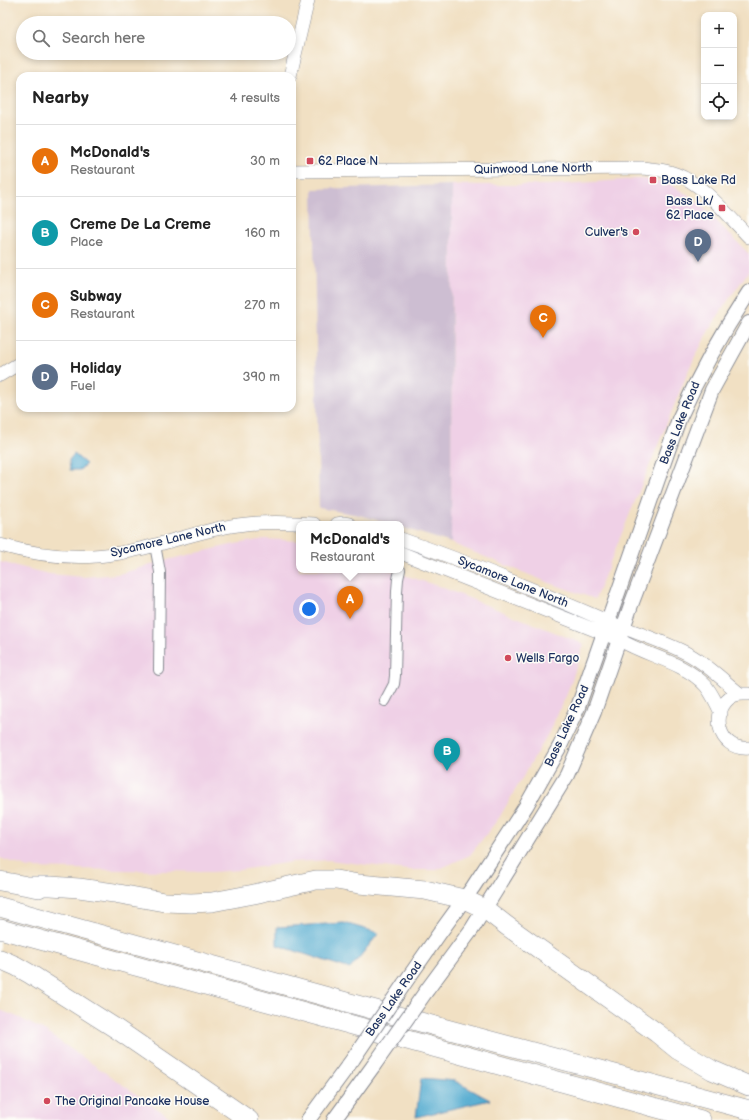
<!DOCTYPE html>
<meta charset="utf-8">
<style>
body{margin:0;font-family:"Balsamiq Sans",sans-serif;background:#f6f6f6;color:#222}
.controls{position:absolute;right:12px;top:12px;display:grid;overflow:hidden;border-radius:8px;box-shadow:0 2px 6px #0003}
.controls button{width:36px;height:36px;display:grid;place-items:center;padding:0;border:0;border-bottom:1px solid #e0e0e0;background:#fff;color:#222;font:20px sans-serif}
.you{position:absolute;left:309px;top:609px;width:14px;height:14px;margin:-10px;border:3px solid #fff;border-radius:50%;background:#1a73e8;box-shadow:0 0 0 6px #1a73e833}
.badge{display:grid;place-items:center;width:26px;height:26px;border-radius:50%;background:#2563eb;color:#fff;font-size:13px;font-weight:700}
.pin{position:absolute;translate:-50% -33px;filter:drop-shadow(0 1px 2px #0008)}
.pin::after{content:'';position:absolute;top:21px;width:14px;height:12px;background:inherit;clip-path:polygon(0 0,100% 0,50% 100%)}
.popup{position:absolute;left:296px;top:521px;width:108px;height:52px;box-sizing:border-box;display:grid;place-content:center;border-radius:8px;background:#fff;filter:drop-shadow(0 1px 3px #0005);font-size:13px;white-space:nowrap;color:#767676}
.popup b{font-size:15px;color:#222}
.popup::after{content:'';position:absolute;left:50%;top:100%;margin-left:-8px;border:8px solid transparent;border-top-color:#fff}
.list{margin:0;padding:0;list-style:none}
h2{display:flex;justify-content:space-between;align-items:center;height:52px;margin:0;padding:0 16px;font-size:17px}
h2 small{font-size:13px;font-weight:400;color:#767676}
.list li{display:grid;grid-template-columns:26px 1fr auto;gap:12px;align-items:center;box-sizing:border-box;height:72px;padding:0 16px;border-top:1px solid #e0e0e0}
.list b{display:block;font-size:15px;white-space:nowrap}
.list p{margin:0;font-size:13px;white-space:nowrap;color:#767676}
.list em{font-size:13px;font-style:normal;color:#767676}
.icon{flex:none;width:22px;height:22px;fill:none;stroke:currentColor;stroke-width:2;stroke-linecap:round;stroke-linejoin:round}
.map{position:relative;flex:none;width:749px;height:1120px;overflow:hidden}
.search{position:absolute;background:#fff;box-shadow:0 2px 6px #0003;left:16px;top:16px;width:280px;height:44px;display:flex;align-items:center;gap:10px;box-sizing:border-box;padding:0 14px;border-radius:22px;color:#767676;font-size:15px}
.panel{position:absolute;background:#fff;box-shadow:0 2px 6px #0003;left:16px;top:72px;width:280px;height:340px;border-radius:12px}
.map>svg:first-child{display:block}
.built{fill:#efd0e6}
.industrial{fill:#cdbed2}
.water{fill:#53abd0;stroke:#376d97}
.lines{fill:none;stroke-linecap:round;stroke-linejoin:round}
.minor-casing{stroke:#868890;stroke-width:12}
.tertiary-casing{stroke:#868890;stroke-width:14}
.secondary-casing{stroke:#868890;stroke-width:16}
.motorway-casing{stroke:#868890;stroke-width:20}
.minor{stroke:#fff;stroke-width:10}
.tertiary{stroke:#fff;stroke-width:13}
.secondary{stroke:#fff;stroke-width:14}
.motorway{stroke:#fff;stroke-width:19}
.secondary-bridge-casing{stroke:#868890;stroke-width:16;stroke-linecap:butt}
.secondary-bridge{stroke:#fff;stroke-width:14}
.poi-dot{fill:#d1495b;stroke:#fdfcf7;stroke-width:1.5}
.labels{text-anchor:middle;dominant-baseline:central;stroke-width:3;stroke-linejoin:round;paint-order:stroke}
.poi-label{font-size:12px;fill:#1b2f5e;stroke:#fdfcf7;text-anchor:start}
.street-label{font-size:12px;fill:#1b2f5e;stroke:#fdfcf7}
</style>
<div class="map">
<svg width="749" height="1120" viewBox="0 0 749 1120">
<rect width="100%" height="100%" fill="#fdfcf7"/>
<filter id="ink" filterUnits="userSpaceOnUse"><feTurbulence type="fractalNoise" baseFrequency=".025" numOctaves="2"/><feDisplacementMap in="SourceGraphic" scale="8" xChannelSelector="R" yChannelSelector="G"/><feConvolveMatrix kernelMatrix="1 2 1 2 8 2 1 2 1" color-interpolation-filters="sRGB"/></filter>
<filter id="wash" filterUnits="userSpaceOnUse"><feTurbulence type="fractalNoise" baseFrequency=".012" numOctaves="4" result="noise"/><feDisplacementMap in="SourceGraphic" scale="16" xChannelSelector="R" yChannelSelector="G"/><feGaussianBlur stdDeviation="0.9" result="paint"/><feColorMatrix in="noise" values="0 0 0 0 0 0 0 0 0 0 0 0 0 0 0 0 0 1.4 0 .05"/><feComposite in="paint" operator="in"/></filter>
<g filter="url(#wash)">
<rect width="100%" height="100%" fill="#f1e0c3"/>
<path class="built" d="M 637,179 L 654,180 L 669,184 L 685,193 L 700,204 L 749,254 L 749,271 L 729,299 L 709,330 L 689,369 L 595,599 L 547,582 L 451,543 L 452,185 L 550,185 Z
M 265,539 L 299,541 L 299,570 L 388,570 L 441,587 L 584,644 L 567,694 L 549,732 L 499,818 L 470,855 L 437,870 L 408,870 L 329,860 L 292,862 L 240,870 L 212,872 L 29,868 L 0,858 L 0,562 L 49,574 L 84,577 L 119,574 L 171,559 L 235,544 Z
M 0,1010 L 20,1018 L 46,1032 L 174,1120 L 0,1120 Z"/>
<path class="industrial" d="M 452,185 L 451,543 L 401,527 L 401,524 L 391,524 L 359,515 L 319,508 L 313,189 Z"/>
<path class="water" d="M 74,454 L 86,464 L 80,470 L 70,470 L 69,460 Z
M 344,923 L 379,933 L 350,969 L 277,945 L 277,927 Z
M 421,1078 L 455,1081 L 490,1100 L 416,1117 Z"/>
</g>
<g filter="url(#ink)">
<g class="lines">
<defs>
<path id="minor" d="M 155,545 L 160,572 L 159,670
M 385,701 L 394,684 L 395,676 L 397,591 L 398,579 L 400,570"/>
<path id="tertiary" d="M 290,76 L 308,0
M 292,171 L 642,168 C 654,169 665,170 676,174 C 705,185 728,216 749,237
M 0,375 L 20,363
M 337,524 L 343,523 L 349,524
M 401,539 C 471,563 540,592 609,622 C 636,633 664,641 690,655 C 708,665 724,681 740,694
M 0,545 C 39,556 80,560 120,553 C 160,547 198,530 238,525 C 263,521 288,522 314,524
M 401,553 L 620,640 C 648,657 683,661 706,686 C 712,694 717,704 721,713
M 749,694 C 744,694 738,693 733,696 C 710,708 716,751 749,748"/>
<path id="secondary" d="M 404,984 L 439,934 L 473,887 L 526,806 L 560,746 L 578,707 L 679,419 C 699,374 722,333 749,292
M 427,990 L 472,929 L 567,775 L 594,712 L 631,605 L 712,390 L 749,323
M 308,1120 L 353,1059
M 334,1120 L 374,1065"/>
<path id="motorway" d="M 0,881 L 39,888
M 28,886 L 51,886 L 79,888 L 114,893 L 164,902 L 191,903 L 212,902 L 254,894 L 316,880 L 336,880 L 359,884 L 425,890 L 464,899 L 485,909 L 507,926 L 657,1033 L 678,1050 L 712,1070 L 749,1086
M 0,907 L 368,1008 L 749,1110
M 0,929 L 701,1120
M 0,959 L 16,966 L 30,974 L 115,1028 L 249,1120"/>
</defs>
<use href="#minor" class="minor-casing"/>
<use href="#tertiary" class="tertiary-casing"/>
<use href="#secondary" class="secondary-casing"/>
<use href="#motorway" class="motorway-casing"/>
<use href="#minor" class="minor"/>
<use href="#tertiary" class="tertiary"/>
<use href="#secondary" class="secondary"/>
<use href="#motorway" class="motorway"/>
<defs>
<path id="secondary-bridge" d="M 353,1059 L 404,984
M 374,1065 L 427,990"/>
</defs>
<use href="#secondary-bridge" class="secondary-bridge-casing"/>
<use href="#secondary-bridge" class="secondary-bridge"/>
</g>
</g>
<g class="poi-dot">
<rect x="306" y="157" width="8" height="8" rx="2"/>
<rect x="649" y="176" width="8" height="8" rx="2"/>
<rect x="718" y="204" width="8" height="8" rx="2"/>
<circle cx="636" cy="232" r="4"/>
<circle cx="508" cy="658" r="4"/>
<circle cx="47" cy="1101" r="4"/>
</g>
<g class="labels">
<g class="poi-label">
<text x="318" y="161">62 Place N</text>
<text x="661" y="180">Bass Lake Rd</text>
<text x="714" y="201" text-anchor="end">Bass Lk/<tspan x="714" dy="14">62 Place</tspan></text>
<text x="628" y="232" text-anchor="end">Culver's</text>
<text x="516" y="658">Wells Fargo</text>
<text x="55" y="1101">The Original Pancake House</text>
</g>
<g class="street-label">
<text transform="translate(533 169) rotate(-1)">Quinwood Lane North</text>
<text transform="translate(680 423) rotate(-68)">Bass Lake Road</text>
<text transform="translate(168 540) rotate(-13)">Sycamore Lane North</text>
<text transform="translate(513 582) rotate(22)">Sycamore Lane North</text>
<text transform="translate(567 726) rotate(-65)">Bass Lake Road</text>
<text transform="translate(394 999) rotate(-55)">Bass Lake Road</text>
</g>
</g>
</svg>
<div class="controls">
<button>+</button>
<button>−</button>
<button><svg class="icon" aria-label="locate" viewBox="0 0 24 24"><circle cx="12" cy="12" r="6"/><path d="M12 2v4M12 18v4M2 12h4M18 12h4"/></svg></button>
</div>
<div class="you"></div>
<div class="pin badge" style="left:350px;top:619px;background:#e8710a">A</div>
<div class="popup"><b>McDonald's</b>Restaurant</div>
<div class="pin badge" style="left:447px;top:771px;background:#0f9aa8">B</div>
<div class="pin badge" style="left:543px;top:338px;background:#e8710a">C</div>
<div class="pin badge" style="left:698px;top:262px;background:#5c6f8a">D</div>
<div class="search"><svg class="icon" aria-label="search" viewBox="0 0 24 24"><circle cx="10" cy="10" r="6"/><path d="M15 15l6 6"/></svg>Search here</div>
<section class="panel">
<h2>Nearby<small>4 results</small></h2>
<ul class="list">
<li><span class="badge" style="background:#e8710a">A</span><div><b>McDonald's</b><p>Restaurant</p></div><em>30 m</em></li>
<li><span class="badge" style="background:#0f9aa8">B</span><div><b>Creme De La Creme</b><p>Place</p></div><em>160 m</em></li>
<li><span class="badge" style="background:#e8710a">C</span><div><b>Subway</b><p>Restaurant</p></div><em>270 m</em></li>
<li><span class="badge" style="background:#5c6f8a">D</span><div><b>Holiday</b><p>Fuel</p></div><em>390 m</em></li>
</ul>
</section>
</div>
